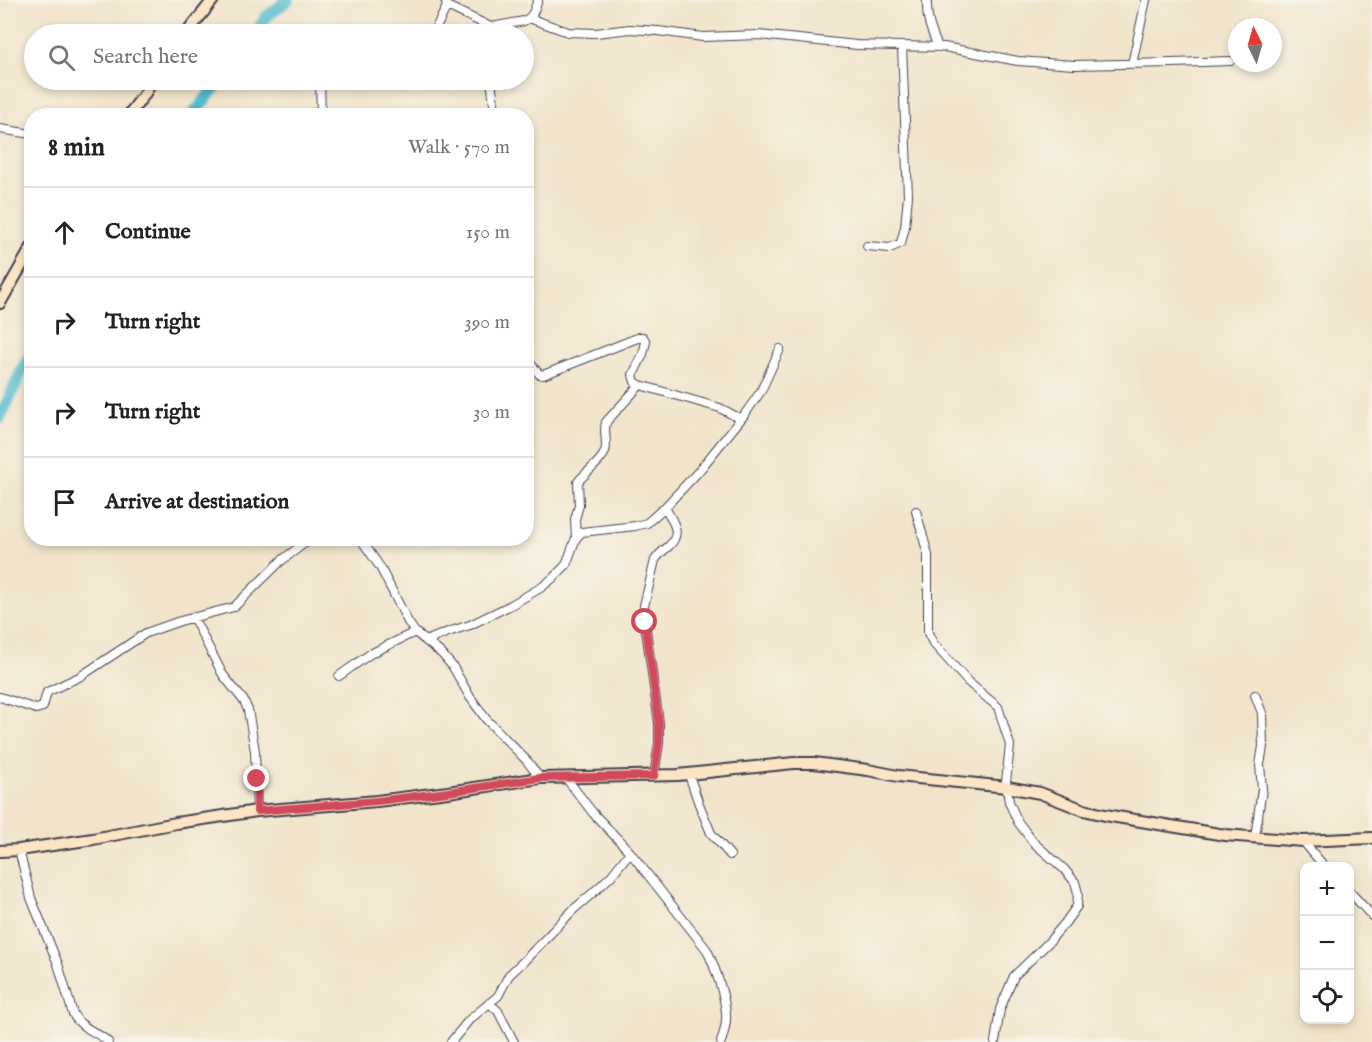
<!DOCTYPE html>
<meta charset="utf-8">
<style>
body{margin:0;font-family:"IM FELL English",serif;background:#f2f2f2;color:#222}
.controls{position:absolute;right:18px;bottom:18px;display:grid;overflow:hidden;border-radius:12px;box-shadow:0 3px 9px #0003}
.controls button{width:54px;height:54px;display:grid;place-items:center;padding:0;border:0;border-bottom:2px solid #e0e0e0;background:#fff;color:#222;font:30px sans-serif}
.compass{position:absolute;left:1228px;top:18px;width:54px;height:54px;border-radius:50%;background:#fff;box-shadow:0 3px 9px #0003;rotate:355deg}
.stop{position:absolute;width:18px;height:18px;margin:-14px;border:4px solid #d1495b;border-radius:50%;background:#fff}
.stop.end{background:#d1495b;border-color:#fff;box-shadow:0 2px 6px #0008}
.list{margin:0;padding:0;list-style:none}
h2{display:flex;justify-content:space-between;align-items:center;height:78px;margin:0;padding:0 24px;font-size:26px}
h2 small{font-size:20px;font-weight:400;color:#767676}
.list li{display:grid;grid-template-columns:39px 1fr auto;gap:18px;align-items:center;box-sizing:border-box;height:90px;padding:0 24px;border-top:2px solid #e0e0e0}
.list b{display:block;font-size:22px;white-space:nowrap}
.list em{font-size:20px;font-style:normal;color:#767676}
.icon{flex:none;width:33px;height:33px;fill:none;stroke:currentColor;stroke-width:2;stroke-linecap:round;stroke-linejoin:round}
.map{position:relative;flex:none;width:1372px;height:1042px;overflow:hidden}
.search{position:absolute;background:#fff;box-shadow:0 3px 9px #0003;left:24px;top:24px;width:510px;height:66px;display:flex;align-items:center;gap:15px;box-sizing:border-box;padding:0 21px;border-radius:33px;color:#767676;font-size:22px}
.panel{position:absolute;background:#fff;box-shadow:0 3px 9px #0003;left:24px;top:108px;width:510px;height:438px;border-radius:24px}
.map>svg:first-child{display:block}
.lines{fill:none;stroke-linecap:round;stroke-linejoin:round}
.river{stroke:#52bccf;stroke-width:12}
.street-casing{stroke:#413f50;stroke-width:10}
.secondary-casing{stroke:#413f50;stroke-width:14}
.street{stroke:#fff;stroke-width:8}
.secondary{stroke:#fce5c4;stroke-width:10}
.route{stroke:#d1495b;stroke-width:8}
</style>
<div class="map">
<svg width="1372" height="1042" viewBox="0 0 1372 1042">
<rect width="100%" height="100%" fill="#f7f3e8"/>
<filter id="ink" filterUnits="userSpaceOnUse"><feTurbulence type="fractalNoise" baseFrequency=".0167" numOctaves="2"/><feDisplacementMap in="SourceGraphic" scale="12" xChannelSelector="R" yChannelSelector="G"/><feConvolveMatrix kernelMatrix="1 2 1 2 8 2 1 2 1" color-interpolation-filters="sRGB"/></filter>
<filter id="wash" filterUnits="userSpaceOnUse"><feTurbulence type="fractalNoise" baseFrequency=".008" numOctaves="4" result="noise"/><feDisplacementMap in="SourceGraphic" scale="24" xChannelSelector="R" yChannelSelector="G"/><feGaussianBlur stdDeviation="1.35" result="paint"/><feColorMatrix in="noise" values="0 0 0 0 0 0 0 0 0 0 0 0 0 0 0 0 0 1.4 0 .05"/><feComposite in="paint" operator="in"/></filter>
<g filter="url(#wash)">
<rect width="100%" height="100%" fill="#f1e4ca"/>
<g class="lines">
<path class="river" d="M 255,34 L 266,17 L 288,0
M 192,116 L 221,80
M 0,418 L 24,366 L 32,352"/>
</g>
</g>
<g filter="url(#ink)">
<g class="lines">
<defs>
<path id="street" d="M 445,0 L 447,6 L 491,27 L 524,21 L 529,18 L 533,13 L 538,0
M 927,0 C 926,19 931,30 938,47
M 529,18 L 568,32 L 596,33 L 630,29 L 658,31 L 703,37 L 759,35 L 857,45 L 944,47 L 1018,61 L 1074,65 L 1173,63 L 1230,61
M 430,34 L 437,26 L 447,6
M 484,34 L 488,28 L 491,27
M 1132,64 L 1146,0
M 320,80 L 321,116
M 491,80 L 495,112 L 492,116
M 0,129 L 32,134
M 867,246 L 890,248 L 901,243 L 905,227 L 908,196 L 902,46
M 526,358 L 539,374 L 543,375 L 640,337 L 643,337 L 646,342 L 643,354 L 633,375 L 635,382 L 640,385 L 720,408 L 741,419
M 916,511 L 928,555 L 928,633 L 933,643 L 968,682 L 998,707 L 1010,745 L 1006,782 L 1009,802 L 1018,822 L 1034,843 L 1064,869 L 1075,882 L 1078,893 L 1077,906 L 1065,923 L 1047,944 L 1014,976 L 1000,1009 L 995,1042
M 360,538 L 380,567 L 408,622 L 415,632 L 442,654 L 453,667 L 470,697 L 486,719 L 527,761 L 540,778
M 576,538 L 575,519 L 579,505 L 578,482 C 585,472 600,464 605,452 C 608,443 603,432 606,422 L 640,385
M 193,617 L 223,675 L 244,701 L 248,710 L 255,751 L 257,811
M 426,641 L 448,632 L 470,625 L 511,605 L 542,587 L 553,578 L 566,565 L 576,538 L 582,532 L 635,526 L 647,523 L 665,507 L 698,472 L 745,414 L 761,391 L 780,349
M 339,676 L 370,654 L 415,632
M 1255,695 L 1262,713 L 1263,746 L 1260,765 L 1262,789 L 1255,837
M 0,697 L 36,709 L 43,707 L 47,692 L 81,676 L 146,633 L 180,621 L 234,607 L 281,561 L 302,545 L 314,538
M 689,775 L 699,804 L 711,833 L 730,855
M 654,776 L 659,743 L 659,723 L 645,623 L 644,606 L 655,560 C 659,554 664,550 669,546 C 683,532 672,521 665,507
M 566,778 L 593,813 L 630,852 L 707,950 C 715,967 725,996 726,1014 C 727,1023 724,1033 721,1042
M 1303,841 L 1324,866
M 19,850 L 31,898 L 58,964 L 73,1014 C 81,1029 97,1031 108,1042
M 1350,892 L 1372,916
M 489,1003 L 498,1011 L 514,1042
M 451,1042 L 469,1020 L 498,996 L 509,975 L 524,961 L 573,910 L 595,891 L 611,876 L 630,852"/>
<path id="secondary" d="M 186,34 L 213,0
M 128,116 L 144,95 L 153,80
M 0,303 L 32,247
M 0,851 L 19,850 L 93,839 L 176,823 L 257,811 L 377,801 L 448,792 L 540,778 L 678,775 L 794,763 L 814,763 L 868,770 L 898,776 L 1007,787 L 1040,793 L 1084,810 L 1105,815 L 1225,835 L 1303,841 L 1372,838"/>
</defs>
<use href="#street" class="street-casing"/>
<use href="#secondary" class="secondary-casing"/>
<use href="#street" class="street"/>
<use href="#secondary" class="secondary"/>
</g>
</g>
<g class="lines" filter="url(#ink)">
<path class="route" d="M 257,779 L 257,811 L 377,801 L 448,792 L 540,778 L 654,776 L 659,743 L 659,723 L 645,622"/>
</g>
</svg>
<div class="controls">
<button>+</button>
<button>−</button>
<button><svg class="icon" aria-label="locate" viewBox="0 0 24 24"><circle cx="12" cy="12" r="6"/><path d="M12 2v4M12 18v4M2 12h4M18 12h4"/></svg></button>
</div>
<svg class="compass" viewBox="-18 -18 36 36"><path d="M0-13l5 13h-10z" fill="#e53935"/><path d="M0 13l5-13h-10z" fill="#767676"/></svg>
<div class="stop" style="left:645px;top:622px"></div>
<div class="stop end" style="left:257px;top:779px"></div>
<div class="search"><svg class="icon" aria-label="search" viewBox="0 0 24 24"><circle cx="10" cy="10" r="6"/><path d="M15 15l6 6"/></svg>Search here</div>
<section class="panel">
<h2>8 min<small>Walk · 570 m</small></h2>
<ul class="list">
<li><svg class="icon" aria-label="ahead" viewBox="0 0 24 24"><path d="M12 20V5M6 11l6-6 6 6"/></svg><div><b>Continue</b></div><em>150 m</em></li>
<li><svg class="icon" aria-label="right" viewBox="0 0 24 24"><path d="M7 20v-9h11M14 6l5 5-5 5"/></svg><div><b>Turn right</b></div><em>390 m</em></li>
<li><svg class="icon" aria-label="right" viewBox="0 0 24 24"><path d="M7 20v-9h11M14 6l5 5-5 5"/></svg><div><b>Turn right</b></div><em>30 m</em></li>
<li><svg class="icon" aria-label="arrive" viewBox="0 0 24 24"><path d="M6 21V4h12l-3 4 3 4H6"/></svg><div><b>Arrive at destination</b></div></li>
</ul>
</section>
</div>
